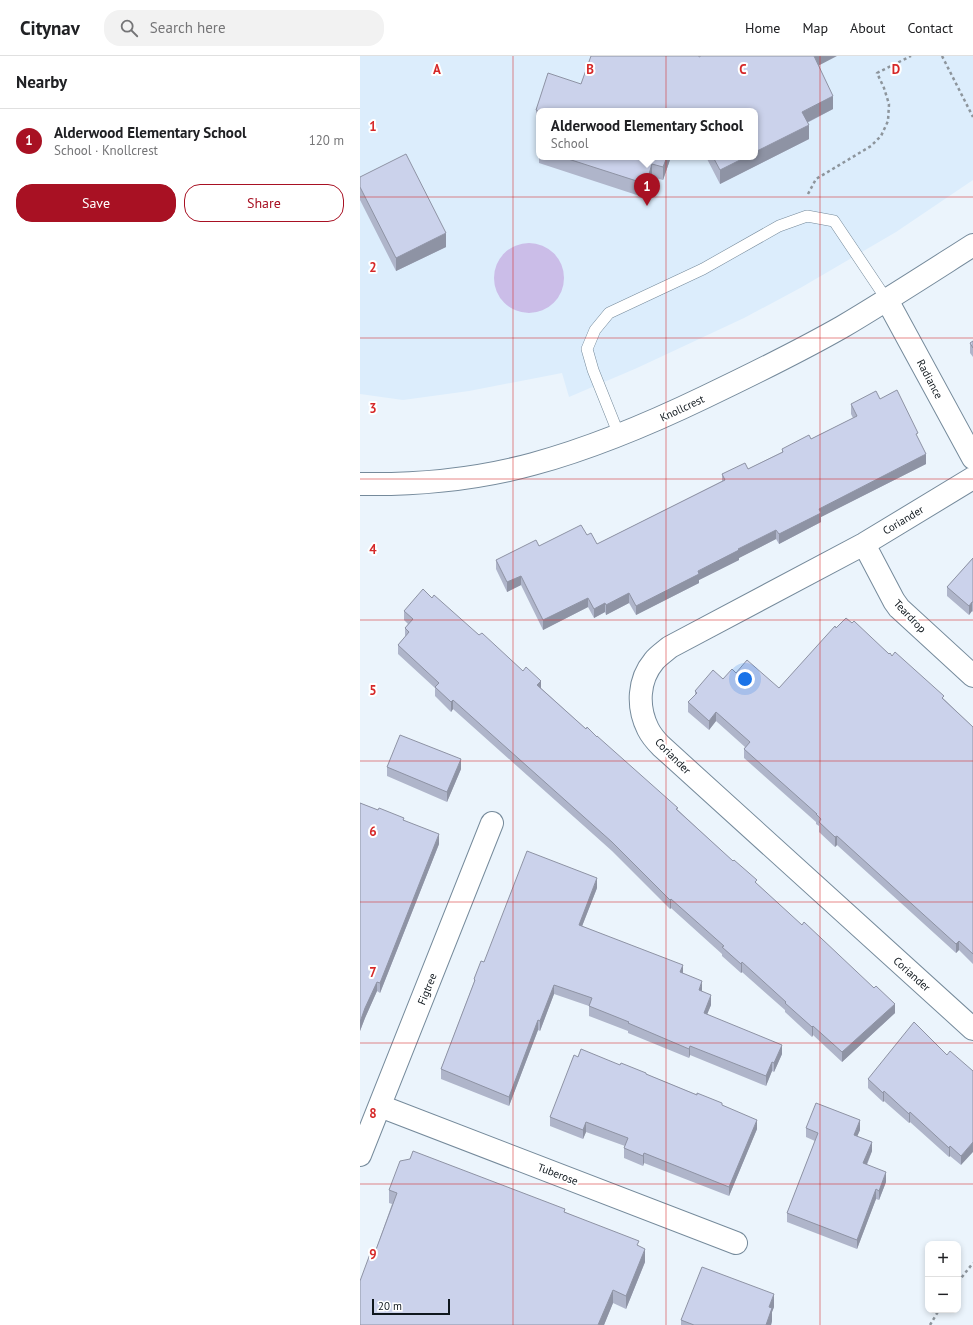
<!DOCTYPE html>
<meta charset="utf-8">
<style>
body{margin:0;font-family:"PT Sans",sans-serif;background:#f2f2f2;color:#202124}
.controls{position:absolute;right:12px;bottom:12px;display:grid;overflow:hidden;border-radius:8px;box-shadow:0 2px 6px #0003}
.controls button{width:36px;height:36px;display:grid;place-items:center;padding:0;border:0;border-bottom:1px solid #e0e0e0;background:#fff;color:#202124;font:20px sans-serif}
.scale{position:absolute;left:12px;bottom:10px;width:78px;box-sizing:border-box;padding-left:4px;border:2px solid #0f171d;border-top:0;font-size:11px;line-height:14px;white-space:nowrap;color:#0f171d;-webkit-text-stroke:3px #fff;paint-order:stroke}
.you{position:absolute;left:385px;top:623px;width:14px;height:14px;margin:-10px;border:3px solid #fff;border-radius:50%;background:#1a73e8;box-shadow:0 0 0 6px #1a73e833}
.badge{display:grid;place-items:center;width:26px;height:26px;border-radius:50%;background:#a81123;color:#fff;font-size:13px;font-weight:700}
.pin{position:absolute;translate:-50% -33px;filter:drop-shadow(0 1px 2px #0008)}
.pin::after{content:'';position:absolute;top:21px;width:14px;height:12px;background:inherit;clip-path:polygon(0 0,100% 0,50% 100%)}
.popup{position:absolute;left:176px;top:52px;width:222px;height:52px;box-sizing:border-box;display:grid;place-content:center;border-radius:8px;background:#fff;filter:drop-shadow(0 1px 3px #0005);font-size:13px;white-space:nowrap;color:#757577}
.popup b{font-size:15px;color:#202124}
.popup::after{content:'';position:absolute;left:50%;top:100%;margin-left:-8px;border:8px solid transparent;border-top-color:#fff}
.list{margin:0;padding:0;list-style:none}
h2{display:flex;justify-content:space-between;align-items:center;height:52px;margin:0;padding:0 16px;font-size:17px}
h2 small{font-size:13px;font-weight:400;color:#757577}
.list li{display:grid;grid-template-columns:26px 1fr auto;gap:12px;align-items:center;box-sizing:border-box;height:64px;padding:0 16px;border-top:1px solid #e0e0e0}
.list b{display:block;font-size:15px;white-space:nowrap}
.list p{margin:0;font-size:13px;white-space:nowrap;color:#757577}
.list em{font-size:13px;font-style:normal;color:#757577}
.actions{display:flex;gap:8px;padding:12px 16px}
.actions a{flex:1;padding:9px 0;border:1px solid #a81123;border-radius:16px;text-align:center;font-size:14px;color:#a81123}
.actions .main{background:#a81123;color:#fff}
.icon{flex:none;width:22px;height:22px;fill:none;stroke:currentColor;stroke-width:2;stroke-linecap:round;stroke-linejoin:round}
.map{position:relative;flex:none;width:613px;height:1269px;overflow:hidden}
header{display:flex;align-items:center;gap:24px;box-sizing:border-box;height:56px;padding:0 20px;background:#fff;border-bottom:1px solid #e0e0e0}
header strong{font-size:19px}
nav{display:flex;gap:22px;margin-inline-start:auto;font-size:14px}
.search{width:280px;height:36px;background:#f2f2f2;display:flex;align-items:center;gap:10px;box-sizing:border-box;padding:0 14px;border-radius:16px;color:#757577;font-size:15px}
main{display:flex}
aside{flex:1;background:#fff}
.map>svg:first-child{display:block}
.built{fill:#dcedfc;fill-rule:evenodd}
.green{fill:#cbbde8}
.lines{fill:none;stroke-linecap:round;stroke-linejoin:round}
.service-casing{stroke:#758a9b;stroke-width:12}
.minor-casing{stroke:#758a9b;stroke-width:24}
.tertiary-casing{stroke:#758a9b;stroke-width:24}
.path{stroke:#8d959c;stroke-width:2.5;stroke-dasharray:3 3;stroke-linecap:butt}
.service{stroke:#fff;stroke-width:11}
.minor{stroke:#fff;stroke-width:22}
.tertiary{stroke:#fff;stroke-width:22}
.wall{fill:#afb5ca}
.shaded-wall{fill:#8e93a4}
.building{fill:#cbd2eb;stroke:#8e93a4}
.grid{fill:none;stroke:#d62828;stroke-width:1;stroke-opacity:0.55}
.labels{text-anchor:middle;dominant-baseline:central;stroke-width:4;stroke-linejoin:round;paint-order:stroke}
.street-label{font-size:11px;fill:#0f171d;stroke:#fff}
.grid-label{font-size:13px;text-anchor:middle;font-weight:bold;fill:#d62828;stroke:#fff;stroke-width:4;stroke-linejoin:round;paint-order:stroke}
</style>
<header>
<strong>Citynav</strong>
<div class="search"><svg class="icon" aria-label="search" viewBox="0 0 24 24"><circle cx="10" cy="10" r="6"/><path d="M15 15l6 6"/></svg>Search here</div>
<nav><a>Home</a><a>Map</a><a>About</a><a>Contact</a></nav>
</header>
<main>
<aside>
<h2>Nearby<small></small></h2>
<ul class="list">
<li><span class="badge">1</span><div><b>Alderwood Elementary School</b><p>School · Knollcrest</p></div><em>120 m</em></li>
</ul>
<div class="actions"><a class="main">Save</a><a>Share</a></div>
</aside>
<div class="map">
<svg width="613" height="1269" viewBox="0 0 613 1269">
<rect width="100%" height="100%" fill="#ebf4fc"/>
<path class="built" d="M 0,0 L 613,0 L 613,124 L 536,176 L 442,231 L 384,262 L 277,312 L 209,341 L 202,317 L 109,335 L 43,344 L 0,338 ZM 179,55 L 395,55 L 395,101 L 179,101 Z"/>
<path class="green" d="M134 222a35 35 0 1 1 70 0a35 35 0 1 1-70 0Z"/>
<g class="lines">
<defs>
<path id="service" d="M 259,379 L 233,314 L 227,293 L 235,274 L 249,257 L 343,213 L 419,170 L 447,160 L 474,165 L 527,244"/>
<path id="minor" d="M 527,244 L 613,402
M 613,422 L 504,488 L 310,591 C 304,596 298,600 294,605 C 278,624 277,651 288,673 C 291,679 296,685 301,690 L 613,973
M 504,488 L 534,545 L 539,552 L 613,620
M 20,1050 L 376,1187
M 0,1099 L 132,767"/>
<path id="tertiary" d="M 0,428 C 57,429 118,423 173,408 C 232,392 289,368 345,341 C 391,319 438,296 482,271 C 526,245 569,217 613,189"/>
</defs>
<use href="#service" class="service-casing"/>
<use href="#minor" class="minor-casing"/>
<use href="#tertiary" class="tertiary-casing"/>
<path class="path" d="M 582,0 L 613,61
M 448,138 L 456,123 L 511,90 L 521,80 L 528,65 L 529,48 L 524,32 L 517,17 L 551,0
M 598,1226 L 613,1207
M 570,1269 L 579,1254"/>
<use href="#service" class="service"/>
<use href="#minor" class="minor"/>
<use href="#tertiary" class="tertiary"/>
</g>
<path class="wall" d="M 459,9 L 473,53 L 447,67 L 449,83 L 360,128 L 346,101 L 395,101 L 395,55 L 179,55 L 179,68 L 176,67 L 176,54 L 221,28 Z
M 179,93 L 179,101 L 311,101 L 303,124 L 292,121 L 286,142 L 179,107 Z
M 0,121 L 86,191 L 36,215 L 0,144 Z
M 613,285 L 613,301 L 610,297 L 610,287 Z
M 520,343 L 558,382 L 566,408 L 461,461 L 461,466 L 419,488 L 416,483 L 379,502 L 379,504 L 339,524 L 339,527 L 276,559 L 269,547 L 246,559 L 245,556 L 234,562 L 228,551 L 183,574 L 161,529 L 147,536 L 136,513 L 136,504 L 179,490 L 227,479 L 237,488 L 362,425 L 362,418 L 388,413 L 422,396 L 422,393 L 451,383 L 493,362 L 491,358 L 491,348 Z
M 613,502 L 613,556 L 612,555 L 609,559 L 587,540 L 587,531 Z
M 72,542 L 119,579 L 181,632 L 226,673 L 318,754 L 535,957 L 482,1006 L 453,979 L 452,981 L 425,956 L 425,954 L 382,916 L 381,917 L 362,900 L 362,898 L 311,852 L 310,853 L 252,795 L 93,653 L 91,656 L 75,640 L 75,632 L 38,598 L 38,589 L 45,581 L 45,572 L 48,568 L 44,564 L 44,555 Z
M 492,567 L 584,643 L 613,671 L 613,908 L 599,894 L 596,897 L 477,789 L 475,791 L 459,776 L 459,770 L 456,768 L 456,766 L 384,702 L 384,693 L 385,691 L 356,665 L 349,674 L 328,656 L 328,646 L 335,639 L 335,635 L 376,617 L 419,632 L 476,572 Z
M 27,711 L 101,713 L 87,746 L 27,720 Z
M 0,747 L 44,764 L 79,788 L 20,937 L 17,935 L 5,962 L 0,975 Z
M 237,832 L 222,870 L 323,917 L 342,934 L 342,935 L 351,949 L 347,958 L 422,998 L 414,1016 L 412,1015 L 406,1030 L 330,999 L 329,1002 L 268,977 L 268,975 L 229,960 L 229,950 L 194,938 L 180,975 L 178,974 L 149,1050 L 81,1023 L 81,1013 L 114,926 L 114,923 L 124,906 Z
M 587,999 L 613,1015 L 601,1109 L 590,1100 L 589,1101 L 550,1066 L 549,1067 L 524,1045 L 523,1046 L 508,1032 L 508,1023 Z
M 218,1001 L 260,1009 L 286,1018 L 362,1049 L 397,1073 L 369,1140 L 284,1107 L 283,1110 L 264,1102 L 264,1092 L 265,1090 L 226,1076 L 223,1083 L 190,1070 L 190,1061 Z
M 446,1072 L 500,1074 L 497,1080 L 512,1095 L 507,1109 L 526,1126 L 519,1144 L 516,1143 L 497,1193 L 427,1166 L 427,1157 L 455,1085 L 446,1081 Z
M 29,1134 L 205,1156 L 279,1190 L 285,1206 L 266,1253 L 253,1247 L 244,1269 L 0,1269 L 14,1199 L 32,1148 L 29,1147 Z
M 414,1251 L 412,1256 L 412,1265 L 411,1269 L 321,1269 L 321,1264 Z"/>
<path class="shaded-wall" d="M 454,0 L 477,0 L 454,12 Z
M 473,40 L 473,53 L 442,69 L 442,56 Z
M 449,69 L 449,83 L 360,128 L 360,114 L 386,101 L 395,101 L 395,96 Z
M 307,101 L 311,101 L 303,124 L 303,111 Z
M 292,108 L 292,121 L 286,142 L 286,128 Z
M 86,177 L 86,191 L 36,215 L 36,202 Z
M 566,398 L 566,408 L 461,461 L 461,466 L 419,488 L 419,478 L 459,453 Z
M 416,474 L 416,483 L 379,502 L 379,504 L 339,524 L 339,527 L 276,559 L 276,550 L 378,493 Z
M 161,520 L 161,529 L 147,536 L 147,526 Z
M 269,537 L 269,547 L 246,559 L 246,549 Z
M 228,542 L 228,551 L 183,574 L 183,564 Z
M 612,546 L 612,555 L 609,559 L 609,550 Z
M 245,547 L 245,556 L 234,562 L 234,553 Z
M 181,625 L 181,635 L 177,629 Z
M 93,644 L 93,653 L 91,656 L 91,646 Z
M 356,656 L 356,665 L 349,674 L 349,665 Z
M 101,703 L 101,713 L 87,746 L 87,736 Z
M 79,778 L 79,788 L 20,937 L 20,927 Z
M 477,780 L 477,789 L 475,791 L 475,781 Z
M 237,822 L 237,832 L 219,878 L 219,869 Z
M 311,843 L 311,852 L 310,853 L 310,844 Z
M 599,885 L 599,894 L 596,897 L 596,888 Z
M 382,906 L 382,916 L 381,917 L 381,908 Z
M 323,909 L 323,919 L 320,916 Z
M 342,925 L 342,934 L 339,943 L 339,934 Z
M 17,926 L 17,935 L 5,962 L 0,975 L 0,966 L 5,952 Z
M 194,929 L 194,938 L 180,975 L 180,965 Z
M 351,939 L 351,949 L 344,966 L 344,957 Z
M 535,948 L 535,957 L 482,1006 L 482,996 Z
M 178,964 L 178,974 L 149,1050 L 149,1041 Z
M 453,970 L 453,979 L 452,981 L 452,971 Z
M 422,989 L 422,998 L 414,1016 L 414,1007 Z
M 330,990 L 330,999 L 329,1002 L 329,993 Z
M 412,1006 L 412,1015 L 406,1030 L 406,1020 Z
M 524,1035 L 524,1045 L 523,1046 L 523,1037 Z
M 550,1056 L 550,1066 L 549,1067 L 549,1058 Z
M 397,1064 L 397,1073 L 369,1140 L 369,1131 Z
M 500,1064 L 500,1074 L 494,1088 L 494,1079 Z
M 226,1066 L 226,1076 L 223,1083 L 223,1074 Z
M 512,1086 L 512,1095 L 503,1117 L 503,1107 Z
M 613,1086 L 613,1096 L 601,1109 L 601,1100 Z
M 590,1090 L 590,1100 L 589,1101 L 589,1092 Z
M 284,1097 L 284,1107 L 283,1110 L 283,1100 Z
M 526,1116 L 526,1126 L 519,1144 L 519,1135 Z
M 516,1133 L 516,1143 L 497,1193 L 497,1184 Z
M 285,1193 L 285,1206 L 266,1253 L 266,1240 Z
M 253,1234 L 253,1247 L 244,1269 L 238,1269 Z
M 414,1238 L 414,1251 L 412,1256 L 412,1265 L 411,1269 L 406,1269 L 409,1251 Z"/>
<path class="building" d="M 231,0 L 339,0 L 339,1 L 341,0 L 454,0 L 473,40 L 442,56 L 449,69 L 395,96 L 395,55 L 179,55 L 176,54 L 188,17 L 221,28 Z
M 46,98 L 86,177 L 36,202 L 0,131 L 0,121 Z
M 202,101 L 307,101 L 303,111 L 292,108 L 286,128 Z
M 353,101 L 386,101 L 360,114 Z
M 613,285 L 613,292 L 610,287 Z
M 537,334 L 558,377 L 556,378 L 566,398 L 459,453 L 461,457 L 419,478 L 416,474 L 378,493 L 379,494 L 338,515 L 339,518 L 276,550 L 269,537 L 246,549 L 245,547 L 234,553 L 228,542 L 183,564 L 161,520 L 147,526 L 136,504 L 176,484 L 179,490 L 221,469 L 227,479 L 231,477 L 237,488 L 365,424 L 362,418 L 385,407 L 388,413 L 423,396 L 422,393 L 449,379 L 451,383 L 497,360 L 491,348 L 516,335 L 520,343 Z
M 613,502 L 613,546 L 612,546 L 609,550 L 587,531 Z
M 63,533 L 72,542 L 74,539 L 119,579 L 122,577 L 163,615 L 166,611 L 181,625 L 177,629 L 226,673 L 227,671 L 237,681 L 237,680 L 318,752 L 316,753 L 373,805 L 374,804 L 397,824 L 395,826 L 442,869 L 444,866 L 514,932 L 516,930 L 535,948 L 482,996 L 453,970 L 452,971 L 425,947 L 426,946 L 382,906 L 381,908 L 362,891 L 364,890 L 311,843 L 310,844 L 252,786 L 93,644 L 91,646 L 75,631 L 79,627 L 38,589 L 49,576 L 45,572 L 53,563 L 44,555 Z
M 486,562 L 492,567 L 494,565 L 529,598 L 530,597 L 532,600 L 535,596 L 584,640 L 582,642 L 613,671 L 613,898 L 599,885 L 596,888 L 477,780 L 475,781 L 459,766 L 461,763 L 456,758 L 457,758 L 384,693 L 390,686 L 356,656 L 349,665 L 328,646 L 337,637 L 335,635 L 353,614 L 363,623 L 372,613 L 376,617 L 387,604 L 419,632 L 475,570 L 476,572 Z
M 40,679 L 101,703 L 87,736 L 27,711 Z
M 0,747 L 18,754 L 19,752 L 44,762 L 43,764 L 79,778 L 20,927 L 17,926 L 5,952 L 0,966 Z
M 167,795 L 237,822 L 219,869 L 323,909 L 320,916 L 342,925 L 339,934 L 351,939 L 344,957 L 422,989 L 414,1007 L 412,1006 L 406,1020 L 330,990 L 329,993 L 268,967 L 269,966 L 229,950 L 232,942 L 194,929 L 180,965 L 178,964 L 149,1041 L 81,1013 L 115,924 L 114,923 L 121,905 L 124,906 Z
M 554,966 L 587,999 L 590,995 L 613,1015 L 613,1086 L 601,1100 L 590,1090 L 589,1092 L 550,1056 L 549,1058 L 524,1035 L 523,1037 L 508,1023 Z
M 221,993 L 260,1009 L 261,1007 L 286,1017 L 286,1018 L 337,1039 L 337,1037 L 362,1047 L 362,1049 L 397,1064 L 369,1131 L 284,1097 L 283,1100 L 264,1092 L 268,1082 L 226,1066 L 223,1074 L 190,1061 L 214,999 L 218,1001 Z
M 456,1047 L 500,1064 L 494,1079 L 512,1086 L 503,1107 L 526,1116 L 519,1135 L 516,1133 L 497,1184 L 427,1157 L 458,1077 L 446,1072 Z
M 53,1095 L 205,1153 L 204,1156 L 279,1185 L 277,1189 L 285,1193 L 266,1240 L 253,1234 L 238,1269 L 0,1269 L 0,1225 L 10,1198 L 14,1199 L 37,1137 L 29,1134 L 40,1105 L 50,1103 Z
M 342,1211 L 414,1238 L 409,1251 L 412,1252 L 406,1269 L 334,1269 L 321,1264 Z"/>
<path class="grid" d="M 153,0 L 153,1269M 306,0 L 306,1269M 460,0 L 460,1269M 0,141 L 613,141M 0,282 L 613,282M 0,423 L 613,423M 0,564 L 613,564M 0,705 L 613,705M 0,846 L 613,846M 0,987 L 613,987M 0,1128 L 613,1128"/>
<g class="labels">
<g class="street-label">
<text transform="translate(570 323) rotate(62)">Radiance</text>
<text transform="translate(322 352) rotate(-25)">Knollcrest</text>
<text transform="translate(543 464) rotate(-31)">Coriander</text>
<text transform="translate(550 560) rotate(46)">Teardrop</text>
<text transform="translate(313 700) rotate(45)">Coriander</text>
<text transform="translate(552 918) rotate(42)">Coriander</text>
<text transform="translate(67 933) rotate(-68)">Figtree</text>
<text transform="translate(198 1118) rotate(21)">Tuberose</text>
</g>
</g>
<g class="grid-label">
<text x="77" y="18">A</text>
<text x="230" y="18">B</text>
<text x="383" y="18">C</text>
<text x="536" y="18">D</text>
<text x="13" y="75">1</text>
<text x="13" y="216">2</text>
<text x="13" y="357">3</text>
<text x="13" y="498">4</text>
<text x="13" y="639">5</text>
<text x="13" y="780">6</text>
<text x="13" y="921">7</text>
<text x="13" y="1062">8</text>
<text x="13" y="1203">9</text>
</g>
</svg>
<div class="controls">
<button>+</button>
<button>−</button>
</div>
<div class="scale">20 m</div>
<div class="you"></div>
<div class="pin badge" style="left:287px;top:150px">1</div>
<div class="popup"><b>Alderwood Elementary School</b>School</div>
</div>
</main>
